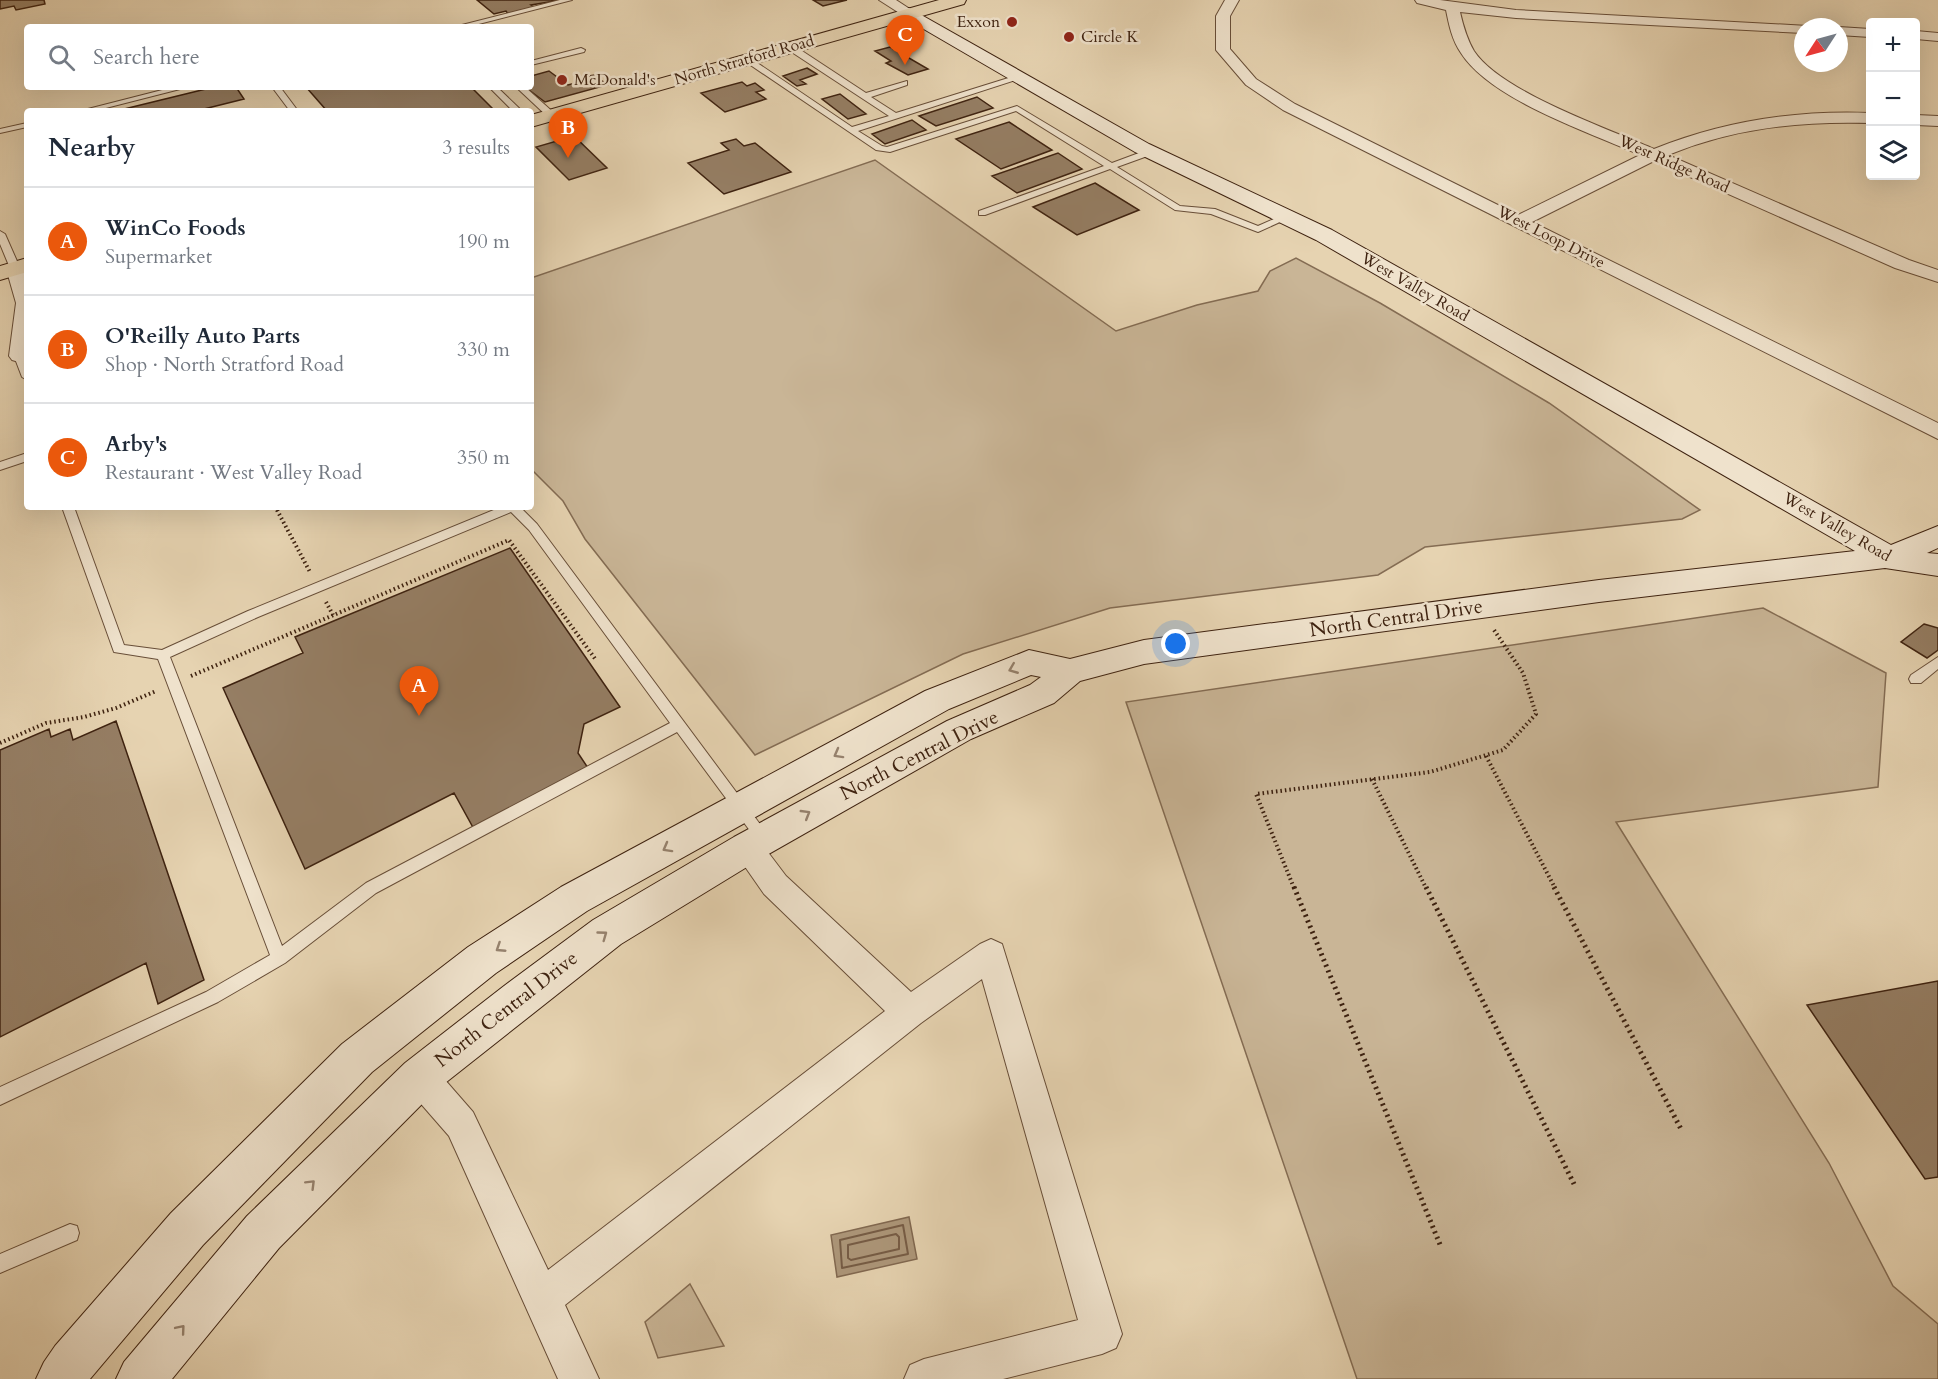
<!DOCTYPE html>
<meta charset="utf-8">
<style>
body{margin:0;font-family:Cardo,serif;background:#f6f6f7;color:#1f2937}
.controls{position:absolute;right:18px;top:18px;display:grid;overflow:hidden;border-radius:6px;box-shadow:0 6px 24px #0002}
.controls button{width:54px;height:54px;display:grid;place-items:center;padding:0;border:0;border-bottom:2px solid #e0e1e3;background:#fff;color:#1f2937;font:30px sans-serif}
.compass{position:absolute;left:1794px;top:18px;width:54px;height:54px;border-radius:50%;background:#fff;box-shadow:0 6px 24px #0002;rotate:234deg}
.you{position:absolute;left:1176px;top:644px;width:21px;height:21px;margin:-15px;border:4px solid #fff;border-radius:50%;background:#1a73e8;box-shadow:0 0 0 9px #1a73e833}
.badge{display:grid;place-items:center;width:39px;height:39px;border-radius:50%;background:#ea580c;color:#fff;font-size:20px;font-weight:700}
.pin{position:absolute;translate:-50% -50px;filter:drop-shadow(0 2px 3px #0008)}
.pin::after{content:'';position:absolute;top:32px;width:21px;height:18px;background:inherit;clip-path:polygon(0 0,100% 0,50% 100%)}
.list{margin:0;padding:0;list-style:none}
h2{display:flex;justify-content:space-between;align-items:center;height:78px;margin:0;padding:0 24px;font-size:26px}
h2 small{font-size:20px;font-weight:400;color:#747a83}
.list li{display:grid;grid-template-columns:39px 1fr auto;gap:18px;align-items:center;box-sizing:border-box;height:108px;padding:0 24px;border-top:2px solid #e0e1e3}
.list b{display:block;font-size:22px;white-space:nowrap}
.list p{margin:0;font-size:20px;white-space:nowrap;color:#747a83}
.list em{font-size:20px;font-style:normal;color:#747a83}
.icon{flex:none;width:33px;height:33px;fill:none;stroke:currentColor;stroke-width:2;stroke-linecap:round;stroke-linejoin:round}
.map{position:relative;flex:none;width:1938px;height:1379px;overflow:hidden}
.search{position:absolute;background:#fff;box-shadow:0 6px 24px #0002;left:24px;top:24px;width:510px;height:66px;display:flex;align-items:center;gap:15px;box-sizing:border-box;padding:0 21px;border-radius:6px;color:#747a83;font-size:22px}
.panel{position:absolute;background:#fff;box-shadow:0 6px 24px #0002;left:24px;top:108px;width:510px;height:402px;border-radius:6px}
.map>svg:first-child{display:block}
.green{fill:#c9b596;stroke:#846c53;stroke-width:1.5}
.water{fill:#ad977a;stroke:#816850;stroke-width:1.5}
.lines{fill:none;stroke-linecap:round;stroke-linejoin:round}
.shore{stroke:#765c45;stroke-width:2}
.building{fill:#957e64;stroke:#3e2210;stroke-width:1.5}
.lane-casing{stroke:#684e38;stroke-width:2}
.street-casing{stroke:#684e38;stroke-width:2}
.secondary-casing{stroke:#3e2210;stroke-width:2}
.primary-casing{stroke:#3e2210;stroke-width:2}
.path-far2{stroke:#3e2210;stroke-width:3;stroke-dasharray:1.5 2;stroke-linecap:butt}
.path-far1{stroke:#3e2210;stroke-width:4;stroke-dasharray:1.5 3;stroke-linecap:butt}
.path{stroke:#3e2210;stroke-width:5;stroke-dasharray:2 4;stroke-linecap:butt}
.lane{fill:#efe2cc;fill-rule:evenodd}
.street{fill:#efe2cc;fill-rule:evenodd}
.secondary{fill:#efe2cc;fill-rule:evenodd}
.primary{fill:#e6d3b1;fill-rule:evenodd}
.oneway{stroke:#96826e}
.poi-dot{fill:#8f2418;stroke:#efe2cc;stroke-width:2}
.labels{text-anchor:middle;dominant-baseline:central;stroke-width:5;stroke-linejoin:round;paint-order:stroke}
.far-poi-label{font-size:16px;fill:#3e2210;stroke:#efe2cc;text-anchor:start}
.far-street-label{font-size:16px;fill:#3e2210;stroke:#efe2cc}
.street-label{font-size:20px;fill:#3e2210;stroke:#efe2cc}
</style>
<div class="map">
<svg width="1938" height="1379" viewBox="0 0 1938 1379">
<rect width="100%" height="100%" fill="#e6d3b1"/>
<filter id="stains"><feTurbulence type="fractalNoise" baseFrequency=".00333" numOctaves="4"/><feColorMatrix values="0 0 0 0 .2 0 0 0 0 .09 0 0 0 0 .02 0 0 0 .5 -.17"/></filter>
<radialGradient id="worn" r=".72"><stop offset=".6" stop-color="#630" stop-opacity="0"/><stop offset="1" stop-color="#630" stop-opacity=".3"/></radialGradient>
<path class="green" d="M 875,160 L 1116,331 L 1197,305 L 1258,291 L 1270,271 L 1296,258 L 1380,303 L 1549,403 L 1700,510 L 1682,519 L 1425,547 L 1378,575 L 1110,608 L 963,654 L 755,755 L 585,539 L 563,501 L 531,469 L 531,278 Z
M 1763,608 L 1886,673 L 1878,787 L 1616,822 L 1829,1163 L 1893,1286 L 1938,1324 L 1938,1379 L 1357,1379 L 1126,702 Z
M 690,1284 L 724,1346 L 658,1358 L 645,1322 Z"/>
<path class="water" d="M 909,1217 L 917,1259 L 837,1277 L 831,1235 Z"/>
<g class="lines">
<path class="shore" d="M 903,1225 L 908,1254 L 842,1268 L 840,1240 Z
M 896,1234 L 899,1237 L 899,1249 L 851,1260 L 848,1258 L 848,1245 Z"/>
</g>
<path class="building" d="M 0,0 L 44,0 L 45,4 L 16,10 L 14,6 L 0,9 Z
M 477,0 L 561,0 L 531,5 L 534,7 L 508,14 L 506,11 L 494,14 Z
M 813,0 L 847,0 L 823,6 Z
M 890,47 L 928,69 L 908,75 L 886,63 L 891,61 L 875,51 Z
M 807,68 L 817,74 L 800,80 L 806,84 L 797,86 L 783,76 Z
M 549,71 L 568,85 L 591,79 L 588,76 L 595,75 L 607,85 L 545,102 L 525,87 L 531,87 L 531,76 Z
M 742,82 L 747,86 L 755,83 L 764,90 L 756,92 L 766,99 L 725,112 L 701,93 Z
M 214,87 L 236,87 L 244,99 L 196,111 L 116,111 Z
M 306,87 L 471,87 L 495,111 L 327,111 Z
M 840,94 L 866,114 L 848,119 L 822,99 Z
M 977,97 L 993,108 L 936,126 L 919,116 Z
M 912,120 L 926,130 L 885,144 L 872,134 Z
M 1009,122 L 1052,150 L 1001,169 L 956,139 Z
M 574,136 L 607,168 L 569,180 L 536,147 Z
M 736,139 L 744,146 L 755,143 L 791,172 L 724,194 L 688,163 L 729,150 L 721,143 Z
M 1058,153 L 1082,169 L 1017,193 L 992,176 Z
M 1095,183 L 1139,210 L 1077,235 L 1033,207 Z
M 510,548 L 620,707 L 584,724 L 578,753 L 590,771 L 475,831 L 454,793 L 305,869 L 223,688 L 303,653 L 295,637 Z
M 1924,624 L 1938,628 L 1938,650 L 1927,658 L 1901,642 Z
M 116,721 L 204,980 L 158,1004 L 146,963 L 0,1037 L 0,750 L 49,729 L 51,737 L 70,729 L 73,740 Z
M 1938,981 L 1938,1177 L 1925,1179 L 1807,1005 Z"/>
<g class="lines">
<defs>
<path id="lane" d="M 560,0 L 572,0 L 467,27 L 454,27 Z
M 787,45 L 793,45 L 866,93 L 907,81 L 907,85 L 871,97 L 896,113 L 1018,75 L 1025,77 L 858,131 L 882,146 L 887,147 L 1017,106 L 1112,163 L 1147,150 L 1153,150 L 1153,154 L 1117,167 L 1180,206 L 1215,209 L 1258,226 L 1283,215 L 1291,217 L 1258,232 L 1211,214 L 1175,210 L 1110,169 L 985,215 L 979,215 L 979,211 L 1104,166 L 1016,111 L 890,152 L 876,150 L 743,60 L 750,58 L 852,127 L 889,116 L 787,49 Z
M 581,48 L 585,50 L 584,52 L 531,65 L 531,61 Z
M 174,87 L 188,87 L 94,111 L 80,111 Z
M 272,87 L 280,87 L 298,111 L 290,111 Z
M 489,87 L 497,87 L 522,111 L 513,111 Z
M 516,87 L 525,87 L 554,113 L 554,117 L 548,117 Z
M 27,123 L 27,127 L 0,133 L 0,129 Z
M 0,231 L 5,234 L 20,268 L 18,270 L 10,268 L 0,244 Z
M 19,353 L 23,354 L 27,363 L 27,380 L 22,377 L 14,356 Z
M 27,453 L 27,461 L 0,470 L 0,462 Z
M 62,507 L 74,507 L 124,645 L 162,650 L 248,611 L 501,507 L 520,507 L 537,524 L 771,839 L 769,843 L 764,845 L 759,843 L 677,732 L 376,893 L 285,963 L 218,1002 L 0,1105 L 0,1087 L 206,992 L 270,955 L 158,659 L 114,652 ZM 511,512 L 529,530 L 670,723 L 366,883 L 282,946 L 170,657 L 258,617 Z
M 1938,657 L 1938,669 L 1921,683 L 1911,683 L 1909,679 L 1911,675 Z
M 70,1224 L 77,1226 L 79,1233 L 77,1240 L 0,1273 L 0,1254 Z"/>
<path id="street" d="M 879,0 L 896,0 L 916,13 L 914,16 L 904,16 Z
M 1225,0 L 1239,0 L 1230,16 L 1230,49 L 1256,79 L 1295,104 L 1518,215 L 1640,155 C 1589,132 1491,100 1461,53 C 1452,40 1449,25 1446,10 L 1417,3 L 1415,0 L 1440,0 L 1516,10 L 1808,26 L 1803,27 L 1803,33 L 1516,18 L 1460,12 C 1463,25 1467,39 1474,51 C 1501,92 1607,128 1654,149 C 1724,121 1795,110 1870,113 L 1870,123 C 1799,121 1734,128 1668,155 L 1909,260 L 1938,270 L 1938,282 L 1895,268 L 1654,161 L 1532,222 L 1938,423 L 1938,439 L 1283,110 L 1246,85 L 1216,50 L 1216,16 Z
M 1838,27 L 1839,27 L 1870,29 L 1870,37 L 1839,35 Z
M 1916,31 L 1938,33 L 1938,41 L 1916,39 Z
M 1916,115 L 1938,116 L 1938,126 L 1916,125 Z
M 15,262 L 22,264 L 27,276 L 27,359 L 19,362 L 12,360 L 9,356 L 16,303 L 6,268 L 8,264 Z
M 747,835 L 758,839 L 786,876 L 911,992 L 980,944 L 991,939 L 1002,944 L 1122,1334 L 1116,1348 L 1102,1354 L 1003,1379 L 904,1379 L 910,1365 L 924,1359 L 1078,1320 L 982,979 L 921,1023 L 565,1305 L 599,1379 L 558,1379 L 449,1136 L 408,1089 L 403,1077 L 408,1065 L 420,1060 L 432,1065 L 473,1112 L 548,1270 L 885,1011 L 764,894 L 732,848 L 736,839 Z"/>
<path id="secondary" d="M 909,8 L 1149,144 L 1332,230 L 1891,545 L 1938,526 L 1938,548 L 1927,553 L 1938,554 L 1938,576 L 1885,568 L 1599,602 L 1144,664 L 1080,681 L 1054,703 L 971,739 L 760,859 L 621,944 L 435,1091 L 279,1248 L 172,1379 L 116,1379 L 124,1362 L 247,1216 L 405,1063 L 504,986 L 593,920 L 734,837 L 947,721 L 1030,685 L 1041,677 L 1031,675 L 949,709 L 587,911 L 496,973 L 372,1072 L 203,1245 L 90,1379 L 36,1379 L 44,1362 L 55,1346 L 171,1213 L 342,1044 L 468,947 L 561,887 L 925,691 L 1029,650 L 1070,659 L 1144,640 L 1599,580 L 1855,551 L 1316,240 L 1135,152 L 903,17 L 900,13 L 903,9 Z"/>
<path id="primary" d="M 939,0 L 966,0 L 964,4 L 531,127 L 531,115 Z
M 27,258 L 27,272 L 0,280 L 0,266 Z"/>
</defs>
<use href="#lane" class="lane-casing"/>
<use href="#street" class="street-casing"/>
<use href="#secondary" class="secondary-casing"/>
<use href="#primary" class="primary-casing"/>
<path class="path-far2" d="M 276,507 L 278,511"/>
<path class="path-far1" d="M 277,510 L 310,572
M 326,602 L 333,615
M 191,676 L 509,540 L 596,660
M 0,743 L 46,723 L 84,717 L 116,708 L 156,691
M 1486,756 L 1555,888
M 1372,779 L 1426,888
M 1294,888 L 1256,794 L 1430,772 L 1503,750 L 1536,714 L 1523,673 L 1494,630"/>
<path class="path" d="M 1294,887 L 1441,1247
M 1426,887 L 1574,1184
M 1554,887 L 1681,1129"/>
<use href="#lane" class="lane"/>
<use href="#street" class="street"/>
<use href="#secondary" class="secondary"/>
<use href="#primary" class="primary"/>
</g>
<defs><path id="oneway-chevron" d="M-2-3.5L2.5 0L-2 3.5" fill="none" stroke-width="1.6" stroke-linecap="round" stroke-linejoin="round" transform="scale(1.5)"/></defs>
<g class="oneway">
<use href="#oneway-chevron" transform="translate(1013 669) rotate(158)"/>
<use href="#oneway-chevron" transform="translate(838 754) rotate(151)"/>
<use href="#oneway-chevron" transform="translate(806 814) rotate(-31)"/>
<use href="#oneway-chevron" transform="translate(667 848) rotate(151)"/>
<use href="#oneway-chevron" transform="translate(603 935) rotate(-36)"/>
<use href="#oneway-chevron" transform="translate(500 948) rotate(147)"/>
<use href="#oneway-chevron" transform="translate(311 1184) rotate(-45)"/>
<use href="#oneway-chevron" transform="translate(181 1329) rotate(-50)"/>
</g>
<g class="poi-dot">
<circle cx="1012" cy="22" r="6"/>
<circle cx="1069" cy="37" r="6"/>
<circle cx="562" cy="80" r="6"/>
</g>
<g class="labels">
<g class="far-poi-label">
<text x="1000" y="22" text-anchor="end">Exxon</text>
<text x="1081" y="37">Circle K</text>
<text x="574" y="80">McDonald's</text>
</g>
<g class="far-street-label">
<text transform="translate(744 60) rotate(-16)">North Stratford Road</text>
<text transform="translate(1674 164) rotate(24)">West Ridge Road</text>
<text transform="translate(1551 237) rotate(27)">West Loop Drive</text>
<text transform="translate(1415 287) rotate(30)">West Valley Road</text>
<text transform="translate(1837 527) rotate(30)">West Valley Road</text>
</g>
<g class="street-label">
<text transform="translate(1396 618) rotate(-8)">North Central Drive</text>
<text transform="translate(919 755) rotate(-27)">North Central Drive</text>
<text transform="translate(506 1009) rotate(-38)">North Central Drive</text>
</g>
</g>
<rect width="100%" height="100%" filter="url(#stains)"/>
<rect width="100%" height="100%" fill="url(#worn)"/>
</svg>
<div class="controls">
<button>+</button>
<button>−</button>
<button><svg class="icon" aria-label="layers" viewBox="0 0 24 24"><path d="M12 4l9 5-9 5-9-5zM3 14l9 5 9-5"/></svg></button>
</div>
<svg class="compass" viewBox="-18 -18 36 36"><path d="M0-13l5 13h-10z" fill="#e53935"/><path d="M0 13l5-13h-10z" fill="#747a83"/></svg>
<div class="you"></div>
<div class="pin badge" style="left:419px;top:716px">A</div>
<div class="pin badge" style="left:568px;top:158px">B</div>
<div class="pin badge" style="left:905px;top:65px">C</div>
<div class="search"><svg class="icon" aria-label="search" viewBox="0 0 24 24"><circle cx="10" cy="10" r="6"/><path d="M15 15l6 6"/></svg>Search here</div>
<section class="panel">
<h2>Nearby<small>3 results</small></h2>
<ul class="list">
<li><span class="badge">A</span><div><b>WinCo Foods</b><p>Supermarket</p></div><em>190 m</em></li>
<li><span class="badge">B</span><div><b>O'Reilly Auto Parts</b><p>Shop · North Stratford Road</p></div><em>330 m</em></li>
<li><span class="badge">C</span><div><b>Arby's</b><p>Restaurant · West Valley Road</p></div><em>350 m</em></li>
</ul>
</section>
</div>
